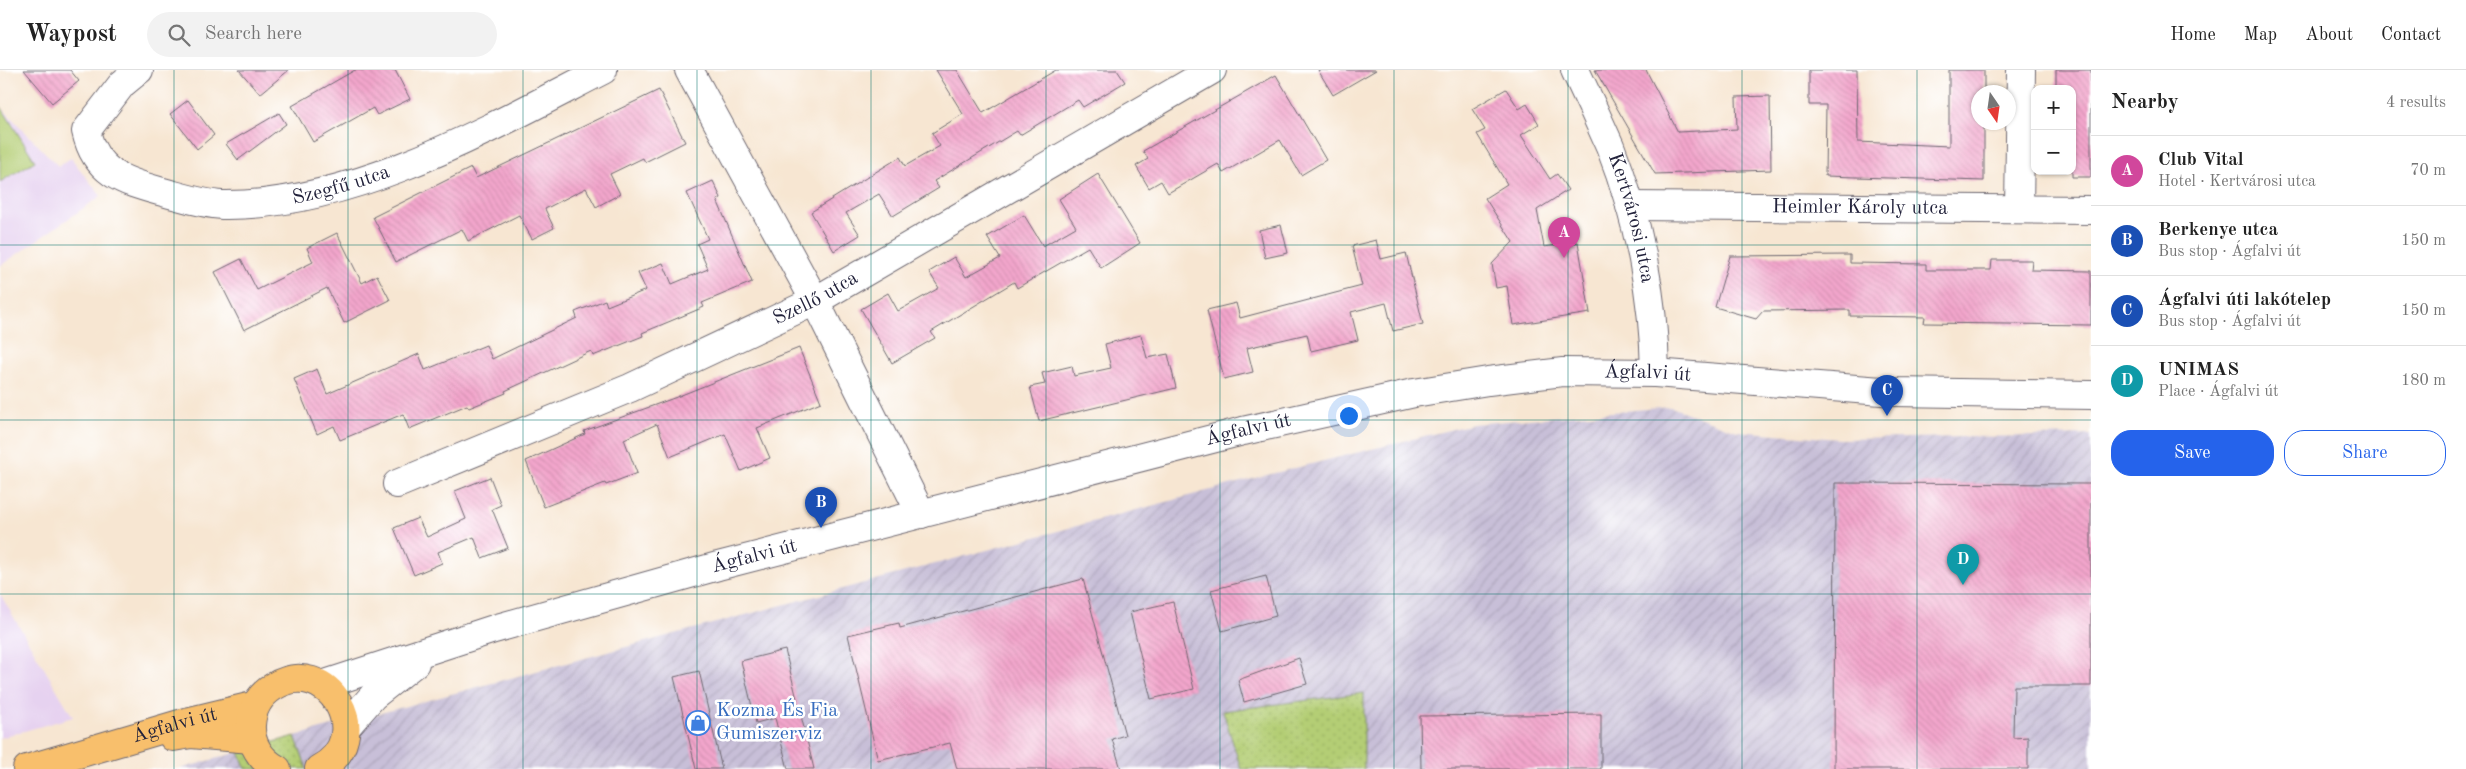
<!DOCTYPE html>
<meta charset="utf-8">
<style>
body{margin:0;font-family:"Old Standard TT",serif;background:#f2f2f2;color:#222}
.controls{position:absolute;right:15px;top:15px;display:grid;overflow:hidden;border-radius:10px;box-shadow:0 1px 4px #0004}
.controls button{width:45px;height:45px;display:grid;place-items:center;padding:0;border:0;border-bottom:1px solid #e0e0e0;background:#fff;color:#222;font:25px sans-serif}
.compass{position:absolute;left:1971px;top:15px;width:45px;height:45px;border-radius:50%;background:#fff;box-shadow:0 1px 4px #0004;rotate:167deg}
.you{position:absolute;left:1348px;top:345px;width:18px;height:18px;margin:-12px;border:4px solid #fff;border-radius:50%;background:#1a73e8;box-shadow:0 0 0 8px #1a73e833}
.badge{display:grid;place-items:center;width:32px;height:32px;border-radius:50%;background:#2563eb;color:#fff;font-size:16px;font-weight:700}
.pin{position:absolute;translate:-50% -41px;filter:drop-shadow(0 1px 2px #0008)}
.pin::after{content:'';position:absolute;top:26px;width:18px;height:15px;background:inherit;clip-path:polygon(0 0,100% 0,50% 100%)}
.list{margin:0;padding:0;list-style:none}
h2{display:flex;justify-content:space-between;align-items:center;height:65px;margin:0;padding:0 20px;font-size:21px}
h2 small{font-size:16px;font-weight:400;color:#767676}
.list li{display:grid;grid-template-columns:32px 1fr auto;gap:15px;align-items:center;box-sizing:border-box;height:70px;padding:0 20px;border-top:1px solid #e0e0e0}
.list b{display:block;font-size:19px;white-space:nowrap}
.list p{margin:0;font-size:16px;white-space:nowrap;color:#767676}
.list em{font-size:16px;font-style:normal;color:#767676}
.actions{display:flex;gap:10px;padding:15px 20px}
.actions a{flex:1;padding:11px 0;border:1px solid #2563eb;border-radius:20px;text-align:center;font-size:18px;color:#2563eb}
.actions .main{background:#2563eb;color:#fff}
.icon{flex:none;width:28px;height:28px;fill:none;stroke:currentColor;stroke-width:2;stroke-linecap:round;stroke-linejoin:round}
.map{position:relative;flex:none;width:2091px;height:699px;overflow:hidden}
header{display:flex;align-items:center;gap:30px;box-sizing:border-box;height:70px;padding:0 25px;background:#fff;border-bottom:1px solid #e0e0e0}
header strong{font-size:24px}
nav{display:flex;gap:28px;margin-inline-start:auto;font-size:18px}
.search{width:350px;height:45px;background:#f2f2f2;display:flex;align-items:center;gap:12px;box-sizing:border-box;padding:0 18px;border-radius:28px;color:#767676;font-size:19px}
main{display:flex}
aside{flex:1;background:#fff}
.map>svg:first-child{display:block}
.built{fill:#e6d2f0}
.industrial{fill:url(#industrial-furrows)}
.grass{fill:url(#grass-dots);stroke:#6b7858}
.green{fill:#b4ce74;stroke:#6b7858}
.building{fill:url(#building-back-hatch)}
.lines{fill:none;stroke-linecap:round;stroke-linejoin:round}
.minor-casing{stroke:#6d6770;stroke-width:30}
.major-casing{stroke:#6d6770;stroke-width:30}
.minor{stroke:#fff;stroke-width:28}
.major{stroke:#f8bf6c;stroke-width:28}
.grid{fill:none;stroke:#0f766e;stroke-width:1;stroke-opacity:0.55}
.labels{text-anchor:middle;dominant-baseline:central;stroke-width:5;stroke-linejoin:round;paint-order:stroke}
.street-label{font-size:20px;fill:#22223b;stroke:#fff}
.shop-label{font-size:20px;fill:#366cbe;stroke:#fff;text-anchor:start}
</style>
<header>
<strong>Waypost</strong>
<div class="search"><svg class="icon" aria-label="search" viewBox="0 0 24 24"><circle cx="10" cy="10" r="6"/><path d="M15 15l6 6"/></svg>Search here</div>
<nav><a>Home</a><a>Map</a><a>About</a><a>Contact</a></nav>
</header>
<main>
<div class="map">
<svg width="2091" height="699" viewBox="0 0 2091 699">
<defs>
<pattern id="industrial-furrows" width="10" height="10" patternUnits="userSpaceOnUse" patternTransform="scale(1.25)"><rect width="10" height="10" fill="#c8bfd8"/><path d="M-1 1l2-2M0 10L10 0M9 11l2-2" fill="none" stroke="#aca4ba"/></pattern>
<pattern id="grass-dots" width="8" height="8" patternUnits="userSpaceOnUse" patternTransform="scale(1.25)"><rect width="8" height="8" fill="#b4ce74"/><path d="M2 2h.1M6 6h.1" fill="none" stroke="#9ab165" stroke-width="1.8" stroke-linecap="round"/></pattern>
<pattern id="building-back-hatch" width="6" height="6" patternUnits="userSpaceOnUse" patternTransform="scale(1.25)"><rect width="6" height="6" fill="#f3a6cc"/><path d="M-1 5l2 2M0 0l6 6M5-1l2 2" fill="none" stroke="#d08fb0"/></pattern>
</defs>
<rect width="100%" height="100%" fill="#fff"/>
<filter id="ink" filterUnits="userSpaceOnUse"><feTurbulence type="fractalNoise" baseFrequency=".02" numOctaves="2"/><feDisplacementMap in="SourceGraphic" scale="10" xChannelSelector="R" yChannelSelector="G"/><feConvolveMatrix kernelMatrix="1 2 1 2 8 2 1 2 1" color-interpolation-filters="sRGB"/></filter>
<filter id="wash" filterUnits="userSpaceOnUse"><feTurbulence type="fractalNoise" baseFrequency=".0096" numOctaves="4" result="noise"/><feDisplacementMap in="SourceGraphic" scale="20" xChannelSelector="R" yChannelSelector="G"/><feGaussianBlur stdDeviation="1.12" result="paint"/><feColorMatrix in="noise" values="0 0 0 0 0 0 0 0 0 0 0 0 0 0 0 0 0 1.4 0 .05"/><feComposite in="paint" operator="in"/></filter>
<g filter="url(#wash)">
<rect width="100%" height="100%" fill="#f7e6d2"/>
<path class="built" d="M 0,36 L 58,96 L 71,88 L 101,126 L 0,196 Z
M 0,524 L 73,647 L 0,668 Z"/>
<path class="industrial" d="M 1671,337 L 1737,361 L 1839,369 L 2091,365 L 2091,699 L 307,699 L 295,666 L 1263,406 L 1473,354 Z
M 239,682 L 246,699 L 180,699 Z"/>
<path class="grass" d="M 1364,623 L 1364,699 L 1241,699 L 1223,641 Z
M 295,666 L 307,699 L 246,699 L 239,682 Z"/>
<path class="green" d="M 0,35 L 35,91 L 0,112 Z"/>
<g id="blocks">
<path class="building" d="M 24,0 L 70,0 L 79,11 L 52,33 Z
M 239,0 L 289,0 L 260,24 Z
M 355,0 L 395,0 L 410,29 L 377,45 L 373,38 L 313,72 L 292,36 Z
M 936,0 L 957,0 L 983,43 L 1056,0 L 1117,0 L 1125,12 L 1083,37 L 1078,30 L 1020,65 L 1017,61 L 934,111 L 939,118 L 893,146 L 879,124 L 846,143 L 860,165 L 834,181 L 811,142 L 900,87 L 905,96 L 940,76 L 932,63 L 963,44 Z
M 1318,0 L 1376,0 L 1333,25 Z
M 1595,0 L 1646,0 L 1678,62 L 1737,59 L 1736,27 L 1770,26 L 1771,100 L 1655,104 Z
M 1809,0 L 1857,0 L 1858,72 L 1949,76 L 1949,0 L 1984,0 L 1984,22 L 1978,22 L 1978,52 L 1984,52 L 1984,111 L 1825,106 L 1826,35 L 1809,35 Z
M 2056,0 L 2091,0 L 2091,107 L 2072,107 L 2072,19 L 2056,19 Z
M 1276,5 L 1326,90 L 1301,105 L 1280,70 L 1223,103 L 1218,94 L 1168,123 L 1161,111 L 1149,118 L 1136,96 L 1148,89 L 1143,81 Z
M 1506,19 L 1519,39 L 1527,34 L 1539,54 L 1521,65 L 1550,109 L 1557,104 L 1568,120 L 1537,140 L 1544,177 L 1578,172 L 1590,243 L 1513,255 L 1507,216 L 1496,218 L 1492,194 L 1513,172 L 1485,128 L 1507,114 L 1477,64 L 1485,60 L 1472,39 Z
M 659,20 L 685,72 L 645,92 L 643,88 L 610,104 L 620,124 L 596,137 L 586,118 L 545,139 L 554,158 L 532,169 L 519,145 L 468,171 L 462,159 L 396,192 L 373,147 L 471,98 L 476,108 Z
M 188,30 L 214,65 L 197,79 L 170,44 Z
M 279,43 L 286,54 L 238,90 L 226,74 Z
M 1098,104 L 1140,173 L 1101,198 L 1088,177 L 1017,218 L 1014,212 L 931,262 L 935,268 L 892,293 L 861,239 L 888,223 L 898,241 L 939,218 L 929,202 L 954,187 L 966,207 L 1000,188 L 987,167 L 1024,145 L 1043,176 L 1076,157 L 1059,129 Z
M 713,111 L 721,128 L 717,130 L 752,212 L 702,233 L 704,237 L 642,263 L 643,266 L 593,286 L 591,281 L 505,321 L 506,323 L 469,338 L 467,335 L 409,359 L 403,344 L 340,370 L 334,356 L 317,364 L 294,309 L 317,299 L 327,324 L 419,284 L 425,300 L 486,275 L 492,289 L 577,248 L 575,242 L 605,230 L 607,236 L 646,220 L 638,203 L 663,193 L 672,214 L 708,199 L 697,174 L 708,169 L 687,123 Z
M 1281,155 L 1288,183 L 1265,188 L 1259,160 Z
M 337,163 L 362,213 L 377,205 L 390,230 L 344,253 L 327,218 L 244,260 L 215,202 L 241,189 L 257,220 L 313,192 L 307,178 Z
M 1376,170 L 1381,189 L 1406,183 L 1423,254 L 1393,261 L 1386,233 L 1351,242 L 1358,270 L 1311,281 L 1307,264 L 1247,278 L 1253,302 L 1224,309 L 1207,240 L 1236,233 L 1240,248 L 1362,216 L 1352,176 Z
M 1850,185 L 1850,193 L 1926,194 L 1926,200 L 1991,200 L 1992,190 L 2032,190 L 2031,200 L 2091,201 L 2091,255 L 1924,253 L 1925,247 L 1850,246 L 1850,240 L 1763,241 L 1756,249 L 1715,237 L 1730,186 Z
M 1141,265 L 1147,288 L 1168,284 L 1176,318 L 1039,351 L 1030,317 L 1045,314 L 1042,303 L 1072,296 L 1074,306 L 1111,298 L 1105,274 Z
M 799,278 L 821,332 L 757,358 L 770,388 L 741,401 L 725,364 L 670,387 L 657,354 L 624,369 L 637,403 L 606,415 L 605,413 L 544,437 L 526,391 L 585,364 L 584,361 L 674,328 Z
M 490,407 L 501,435 L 492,439 L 508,478 L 482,488 L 474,467 L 438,482 L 442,493 L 414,505 L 394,458 L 418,448 L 427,467 L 466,449 L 455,421 Z
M 1835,413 L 2091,414 L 2091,616 L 2014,616 L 2013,668 L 2028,667 L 2028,699 L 1834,699 Z
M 1266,506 L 1276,546 L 1222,561 L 1211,520 Z
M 1083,509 L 1125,665 L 1112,669 L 1121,699 L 957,699 L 950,673 L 878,690 L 848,565 L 899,553 L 900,558 Z
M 1173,532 L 1194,619 L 1151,629 L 1130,542 Z
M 785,580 L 814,699 L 788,699 L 775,648 L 756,653 L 741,591 Z
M 1299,588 L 1307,614 L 1244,632 L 1238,610 Z
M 699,601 L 722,699 L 696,699 L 674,607 Z
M 1601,644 L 1601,699 L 1421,699 L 1420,646 Z"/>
</g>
</g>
<g filter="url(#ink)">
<use href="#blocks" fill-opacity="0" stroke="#6d6770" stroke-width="1"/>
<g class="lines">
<defs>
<g id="minor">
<path id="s1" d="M 139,0 L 122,14 L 86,61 C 95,102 122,111 159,121 C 179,126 202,134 222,135 C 352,137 490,58 603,0"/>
<path d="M 689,0 L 815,231 L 921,444"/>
<path id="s2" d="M 1575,0 C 1587,25 1599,51 1610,76 C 1638,147 1654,227 1655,303"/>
<path id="s3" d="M 1630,136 L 2091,140"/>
<path d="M 2019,139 L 2021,0"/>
<path id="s4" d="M 397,414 L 630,318 L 815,231 L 1212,0"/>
<path id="s5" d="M 322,615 L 494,559 L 718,496 L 1243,361 L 1414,323 L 1488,311 L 1563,302 L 1655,303 L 1894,322 L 2091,325"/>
<path d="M 346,657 L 373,626 L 415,593"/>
</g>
<g id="major">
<path d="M 173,667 L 191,664 L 252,669"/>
<path id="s6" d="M 27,699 L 190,651 L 256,635"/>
<path d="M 277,699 C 261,690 250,674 251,655 C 252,639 259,626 273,617 C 327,582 378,668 319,699"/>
</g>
</defs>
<use href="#minor" class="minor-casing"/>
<use href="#major" class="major-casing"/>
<use href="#minor" class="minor"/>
<use href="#major" class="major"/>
</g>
</g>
<path class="grid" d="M 174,0 L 174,699M 348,0 L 348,699M 523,0 L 523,699M 697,0 L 697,699M 871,0 L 871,699M 1046,0 L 1046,699M 1220,0 L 1220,699M 1394,0 L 1394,699M 1568,0 L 1568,699M 1742,0 L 1742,699M 1917,0 L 1917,699M 0,175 L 2091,175M 0,350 L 2091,350M 0,524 L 2091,524"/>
<defs>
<symbol id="shop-ring" viewBox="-11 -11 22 22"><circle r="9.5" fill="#fff" stroke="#3f7fe0" stroke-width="1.5"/><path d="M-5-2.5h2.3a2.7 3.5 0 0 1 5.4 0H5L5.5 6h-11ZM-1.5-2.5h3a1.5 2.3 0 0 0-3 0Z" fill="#3f7fe0"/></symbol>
</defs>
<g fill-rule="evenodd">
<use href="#shop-ring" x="684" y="639" width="28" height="28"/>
</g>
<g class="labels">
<g class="street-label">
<text stroke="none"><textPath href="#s1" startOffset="368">Szegfű utca</textPath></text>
<text stroke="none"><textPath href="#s3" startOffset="230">Heimler Károly utca</textPath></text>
<text stroke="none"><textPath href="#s2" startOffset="159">Kertvárosi utca</textPath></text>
<text stroke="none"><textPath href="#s4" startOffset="458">Szellő utca</textPath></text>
<text stroke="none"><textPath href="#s5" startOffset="1366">Ágfalvi út</textPath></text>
<text stroke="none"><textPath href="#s5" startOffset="961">Ágfalvi út</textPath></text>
<text stroke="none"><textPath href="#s5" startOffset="451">Ágfalvi út</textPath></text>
<text stroke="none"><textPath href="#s6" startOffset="154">Ágfalvi út</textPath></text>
</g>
<g class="shop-label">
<text x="716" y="641">Kozma És Fia<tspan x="716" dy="23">Gumiszerviz</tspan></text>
</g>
</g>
</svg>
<div class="controls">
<button>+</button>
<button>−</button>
</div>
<svg class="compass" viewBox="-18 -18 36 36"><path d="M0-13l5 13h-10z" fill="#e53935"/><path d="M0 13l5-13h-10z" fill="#767676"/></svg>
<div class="you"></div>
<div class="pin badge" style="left:1564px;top:188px;background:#d1479c">A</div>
<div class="pin badge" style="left:821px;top:458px;background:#1a4fb4">B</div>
<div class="pin badge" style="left:1887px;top:346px;background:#1a4fb4">C</div>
<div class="pin badge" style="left:1963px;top:515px;background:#0f9aa8">D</div>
</div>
<aside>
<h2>Nearby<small>4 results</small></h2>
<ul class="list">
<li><span class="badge" style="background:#d1479c">A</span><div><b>Club Vital</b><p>Hotel · Kertvárosi utca</p></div><em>70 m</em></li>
<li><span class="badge" style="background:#1a4fb4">B</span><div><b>Berkenye utca</b><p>Bus stop · Ágfalvi út</p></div><em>150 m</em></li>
<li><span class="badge" style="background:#1a4fb4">C</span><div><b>Ágfalvi úti lakótelep</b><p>Bus stop · Ágfalvi út</p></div><em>150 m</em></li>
<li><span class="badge" style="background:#0f9aa8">D</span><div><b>UNIMAS</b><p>Place · Ágfalvi út</p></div><em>180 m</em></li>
</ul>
<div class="actions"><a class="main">Save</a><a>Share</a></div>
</aside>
</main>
